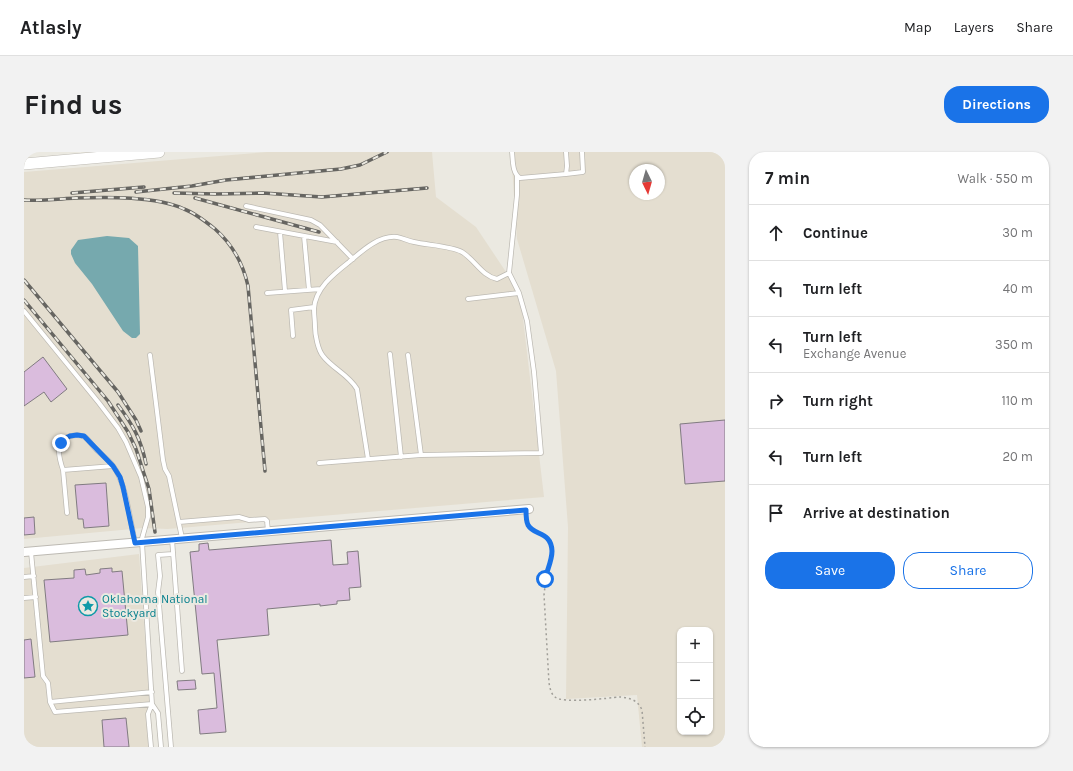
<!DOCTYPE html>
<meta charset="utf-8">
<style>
body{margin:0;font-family:Karla,sans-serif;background:#f2f2f2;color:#202124}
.controls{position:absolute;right:12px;bottom:12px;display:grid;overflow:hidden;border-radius:8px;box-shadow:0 1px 3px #0004}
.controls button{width:36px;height:36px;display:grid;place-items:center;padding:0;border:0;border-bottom:1px solid #e0e0e0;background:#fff;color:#202124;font:20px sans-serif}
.compass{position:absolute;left:605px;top:12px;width:36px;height:36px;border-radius:50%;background:#fff;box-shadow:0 1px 3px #0004;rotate:175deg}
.stop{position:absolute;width:12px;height:12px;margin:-9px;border:3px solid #1a73e8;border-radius:50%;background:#fff}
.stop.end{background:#1a73e8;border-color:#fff;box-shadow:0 1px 4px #0008}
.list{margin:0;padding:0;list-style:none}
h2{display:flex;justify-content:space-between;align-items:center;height:52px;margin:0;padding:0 16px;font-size:17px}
h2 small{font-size:13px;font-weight:400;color:#757577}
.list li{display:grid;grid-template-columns:26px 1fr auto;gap:12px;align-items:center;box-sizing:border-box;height:56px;padding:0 16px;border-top:1px solid #e0e0e0}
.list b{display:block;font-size:15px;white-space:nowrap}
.list p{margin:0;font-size:13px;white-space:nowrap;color:#757577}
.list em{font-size:13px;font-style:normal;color:#757577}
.actions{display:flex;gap:8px;padding:12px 16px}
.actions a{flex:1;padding:9px 0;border:1px solid #1a73e8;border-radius:16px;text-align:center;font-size:14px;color:#1a73e8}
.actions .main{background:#1a73e8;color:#fff}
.icon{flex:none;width:22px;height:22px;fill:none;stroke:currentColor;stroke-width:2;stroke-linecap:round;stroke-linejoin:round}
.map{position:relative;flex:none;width:701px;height:595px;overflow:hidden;border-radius:16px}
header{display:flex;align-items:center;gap:24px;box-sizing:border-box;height:56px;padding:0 20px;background:#fff;border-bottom:1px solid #e0e0e0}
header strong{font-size:19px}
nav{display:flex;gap:22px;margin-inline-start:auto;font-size:14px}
.intro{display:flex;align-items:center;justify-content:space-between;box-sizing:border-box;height:96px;padding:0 24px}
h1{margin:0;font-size:28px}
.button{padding:10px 18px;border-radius:16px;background:#1a73e8;color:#fff;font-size:14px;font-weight:700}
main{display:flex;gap:24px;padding:0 24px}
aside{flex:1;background:#fff;border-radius:16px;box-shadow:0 1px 3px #0004}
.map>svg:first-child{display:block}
.built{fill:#e4ded0;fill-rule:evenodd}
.water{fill:#76a9ae}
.building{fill:#dabcdd;stroke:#807b80}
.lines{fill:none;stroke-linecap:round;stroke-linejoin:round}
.lane-casing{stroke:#bdbab3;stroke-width:5.5}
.street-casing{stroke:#bdbab3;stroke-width:10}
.secondary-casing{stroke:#bdbab3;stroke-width:12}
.path{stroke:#a09e98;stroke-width:1.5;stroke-dasharray:2 3;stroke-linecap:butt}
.lane{stroke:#fff;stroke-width:4}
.street{stroke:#fff;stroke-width:8}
.secondary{stroke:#fff;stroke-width:11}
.rail-casing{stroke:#666561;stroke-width:3.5}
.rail{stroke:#ebe9e1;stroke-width:2;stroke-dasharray:6;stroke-linecap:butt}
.route{stroke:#1a73e8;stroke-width:5}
.labels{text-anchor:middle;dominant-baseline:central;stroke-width:4;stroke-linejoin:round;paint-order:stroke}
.culture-label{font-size:12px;fill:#0d838f;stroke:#ebe9e1;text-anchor:start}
</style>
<header>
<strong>Atlasly</strong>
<nav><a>Map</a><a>Layers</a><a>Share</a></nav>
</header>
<div class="intro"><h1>Find us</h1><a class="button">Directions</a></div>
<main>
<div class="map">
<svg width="701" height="595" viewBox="0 0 701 595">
<rect width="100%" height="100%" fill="#ebe9e1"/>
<path class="built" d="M 243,0 L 408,0 L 412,45 L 452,75 L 496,141 L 520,345 L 144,377 L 119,376 L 0,387 L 0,20 Z
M 487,0 L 701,0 L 701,595 L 618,595 L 613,543 L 542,547 L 544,375 L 532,219 L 493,87 ZM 611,18 L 635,18 L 635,42 L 611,42 ZM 656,478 L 686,478 L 686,580 L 656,580 Z
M 115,402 L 129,595 L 0,595 L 0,416 Z"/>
<path class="water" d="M 83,84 L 105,86 L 114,94 L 116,182 L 112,186 L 108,186 L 99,179 L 68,132 L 51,111 L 47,102 L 47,98 L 54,88 Z"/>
<path class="building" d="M 19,205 L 43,237 L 27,250 L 20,240 L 0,254 L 0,220 Z
M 701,268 L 701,329 L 661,332 L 656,272 Z
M 82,331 L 85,374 L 60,376 L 59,367 L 54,367 L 51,333 Z
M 10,365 L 11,382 L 0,383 L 0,366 Z
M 307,388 L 309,413 L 324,412 L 323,400 L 334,399 L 337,435 L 325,436 L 326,448 L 313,449 L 313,452 L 296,454 L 296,452 L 243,457 L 245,483 L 193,488 L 202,580 L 176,582 L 174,558 L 193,556 L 190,521 L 178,522 L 166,400 L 175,399 L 175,392 L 184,391 L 185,398 Z
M 88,416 L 88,420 L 98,419 L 104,483 L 26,490 L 20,428 L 50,426 L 50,418 L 61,417 L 62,423 L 76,421 L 76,417 Z
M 7,487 L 11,525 L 0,526 L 0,488 Z
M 171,528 L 172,537 L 154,538 L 153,529 Z
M 102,566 L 105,595 L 80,595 L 78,568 Z"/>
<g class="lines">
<defs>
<path id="lane" d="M 488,0 C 489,8 488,21 496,26 L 542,22 L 543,14 L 542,0
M 542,22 L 559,20 L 558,0
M 222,54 L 287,68 L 296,73 L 329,107
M 232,75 L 313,90
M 256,80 L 261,139
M 280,84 L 285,138
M 243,141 L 297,137
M 444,147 L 495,141
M 0,159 L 75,251 L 94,276 L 102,290 L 117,325 L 124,355 L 124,365 L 117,390
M 269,184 L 267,158 L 290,155
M 366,202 L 377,305
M 126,203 L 139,308 L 141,317 L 145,324 L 158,386
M 384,203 L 397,303
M 344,307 L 333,237 C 324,222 309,217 299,204 C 294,198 291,183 291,175 C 291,169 290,163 290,157 C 291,136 311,121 325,110 C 338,99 355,83 373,85 C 379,86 384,89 390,90 C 403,93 427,94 438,100 C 451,108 458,124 473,127 L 485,121
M 295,311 L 397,303 L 517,301 L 510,220 L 503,169 L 495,141 L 485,121 L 493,43 L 493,24
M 89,314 L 39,318 C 35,306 30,289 46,284 C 51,283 57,283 61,285 C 66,289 69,295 74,299 C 79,304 85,308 89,314 C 102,330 106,369 111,390
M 39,318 L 43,361
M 155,370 L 215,365 L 225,368 L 241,367 L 243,369 L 244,379
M 148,387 L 158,519
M 118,390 L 128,552 L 134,561 L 137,595
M 7,400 L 19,524 L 24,531 L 26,550 L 31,560 L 128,552 L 124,562 L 127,595
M 0,425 L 10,424
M 0,446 L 12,445
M 26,550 L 128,540
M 147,595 L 134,440 L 136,424 L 134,403 L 149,402"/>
<path id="street" d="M 0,400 L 505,357"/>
<path id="secondary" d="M 0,12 L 135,0"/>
</defs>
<use href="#lane" class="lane-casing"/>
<use href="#street" class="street-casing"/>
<use href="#secondary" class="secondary-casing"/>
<path class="path" d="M 502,364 L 503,372 L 507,376 L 519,382 L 524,388 L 527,395 L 528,402 L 523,417 L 520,443 L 525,531 C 526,536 527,542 531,545 C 539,552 584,546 596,545 C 606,546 614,548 618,558 L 621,595"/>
<use href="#lane" class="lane"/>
<use href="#street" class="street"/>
<use href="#secondary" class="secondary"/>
<defs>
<path id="rail" d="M 112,40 L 168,34 L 202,28 L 317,17 L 336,13 L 363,0
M 48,41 L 120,35
M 150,41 L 192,42 L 239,41 L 298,45 L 403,36
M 171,46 L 295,80
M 0,48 C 17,49 34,47 52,46 C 83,45 132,44 160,57 C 171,61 181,69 191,77 C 208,92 219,111 224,134 L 241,319
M 0,128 L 94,240 L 112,268 L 117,279
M 0,148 L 84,249 L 104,280 L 112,297 L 125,337 L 131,380
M 94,253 C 109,273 117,287 122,312"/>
</defs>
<use href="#rail" class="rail-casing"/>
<use href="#rail" class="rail"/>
</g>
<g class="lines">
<path class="route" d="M 37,291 L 40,287 L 46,284 L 53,283 L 60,284 L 89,314 L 96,325 L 99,335 L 111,391 L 502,358 C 502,362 502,369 504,373 C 510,384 527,379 528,399 C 528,409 523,418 521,427"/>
</g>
<defs>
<symbol id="sight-ring" viewBox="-11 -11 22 22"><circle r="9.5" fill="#ebe9e1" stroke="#0f9aa8" stroke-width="1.5"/><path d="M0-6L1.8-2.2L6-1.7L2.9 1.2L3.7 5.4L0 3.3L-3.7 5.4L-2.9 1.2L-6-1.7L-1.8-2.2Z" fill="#0f9aa8"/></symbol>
</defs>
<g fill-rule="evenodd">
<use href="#sight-ring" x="53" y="443" width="22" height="22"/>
</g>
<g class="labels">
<g class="culture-label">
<text x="78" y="447">Oklahoma National<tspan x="78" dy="14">Stockyard</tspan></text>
</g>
</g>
</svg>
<div class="controls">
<button>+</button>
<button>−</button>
<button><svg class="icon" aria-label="locate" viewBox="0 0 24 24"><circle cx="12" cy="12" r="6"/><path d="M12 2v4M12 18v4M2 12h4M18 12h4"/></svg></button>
</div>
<svg class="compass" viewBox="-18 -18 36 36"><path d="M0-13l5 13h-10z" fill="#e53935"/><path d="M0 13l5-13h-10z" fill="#757577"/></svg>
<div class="stop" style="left:521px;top:427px"></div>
<div class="stop end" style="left:37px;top:291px"></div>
</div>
<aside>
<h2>7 min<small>Walk · 550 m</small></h2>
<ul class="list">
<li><svg class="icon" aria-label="ahead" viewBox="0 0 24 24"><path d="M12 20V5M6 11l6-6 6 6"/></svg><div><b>Continue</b></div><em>30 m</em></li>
<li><svg class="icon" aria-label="left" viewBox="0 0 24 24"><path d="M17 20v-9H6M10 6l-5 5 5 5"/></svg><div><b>Turn left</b></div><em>40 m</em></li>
<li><svg class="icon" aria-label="left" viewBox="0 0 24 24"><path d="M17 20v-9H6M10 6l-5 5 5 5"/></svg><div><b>Turn left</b><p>Exchange Avenue</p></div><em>350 m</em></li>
<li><svg class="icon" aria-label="right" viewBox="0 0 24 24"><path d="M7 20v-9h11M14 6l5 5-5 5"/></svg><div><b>Turn right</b></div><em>110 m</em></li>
<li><svg class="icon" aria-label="left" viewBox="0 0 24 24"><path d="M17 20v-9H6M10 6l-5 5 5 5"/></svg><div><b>Turn left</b></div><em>20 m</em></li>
<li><svg class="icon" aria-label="arrive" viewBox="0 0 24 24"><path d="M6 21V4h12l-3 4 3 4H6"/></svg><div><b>Arrive at destination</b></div></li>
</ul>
<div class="actions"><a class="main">Save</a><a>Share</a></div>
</aside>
</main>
